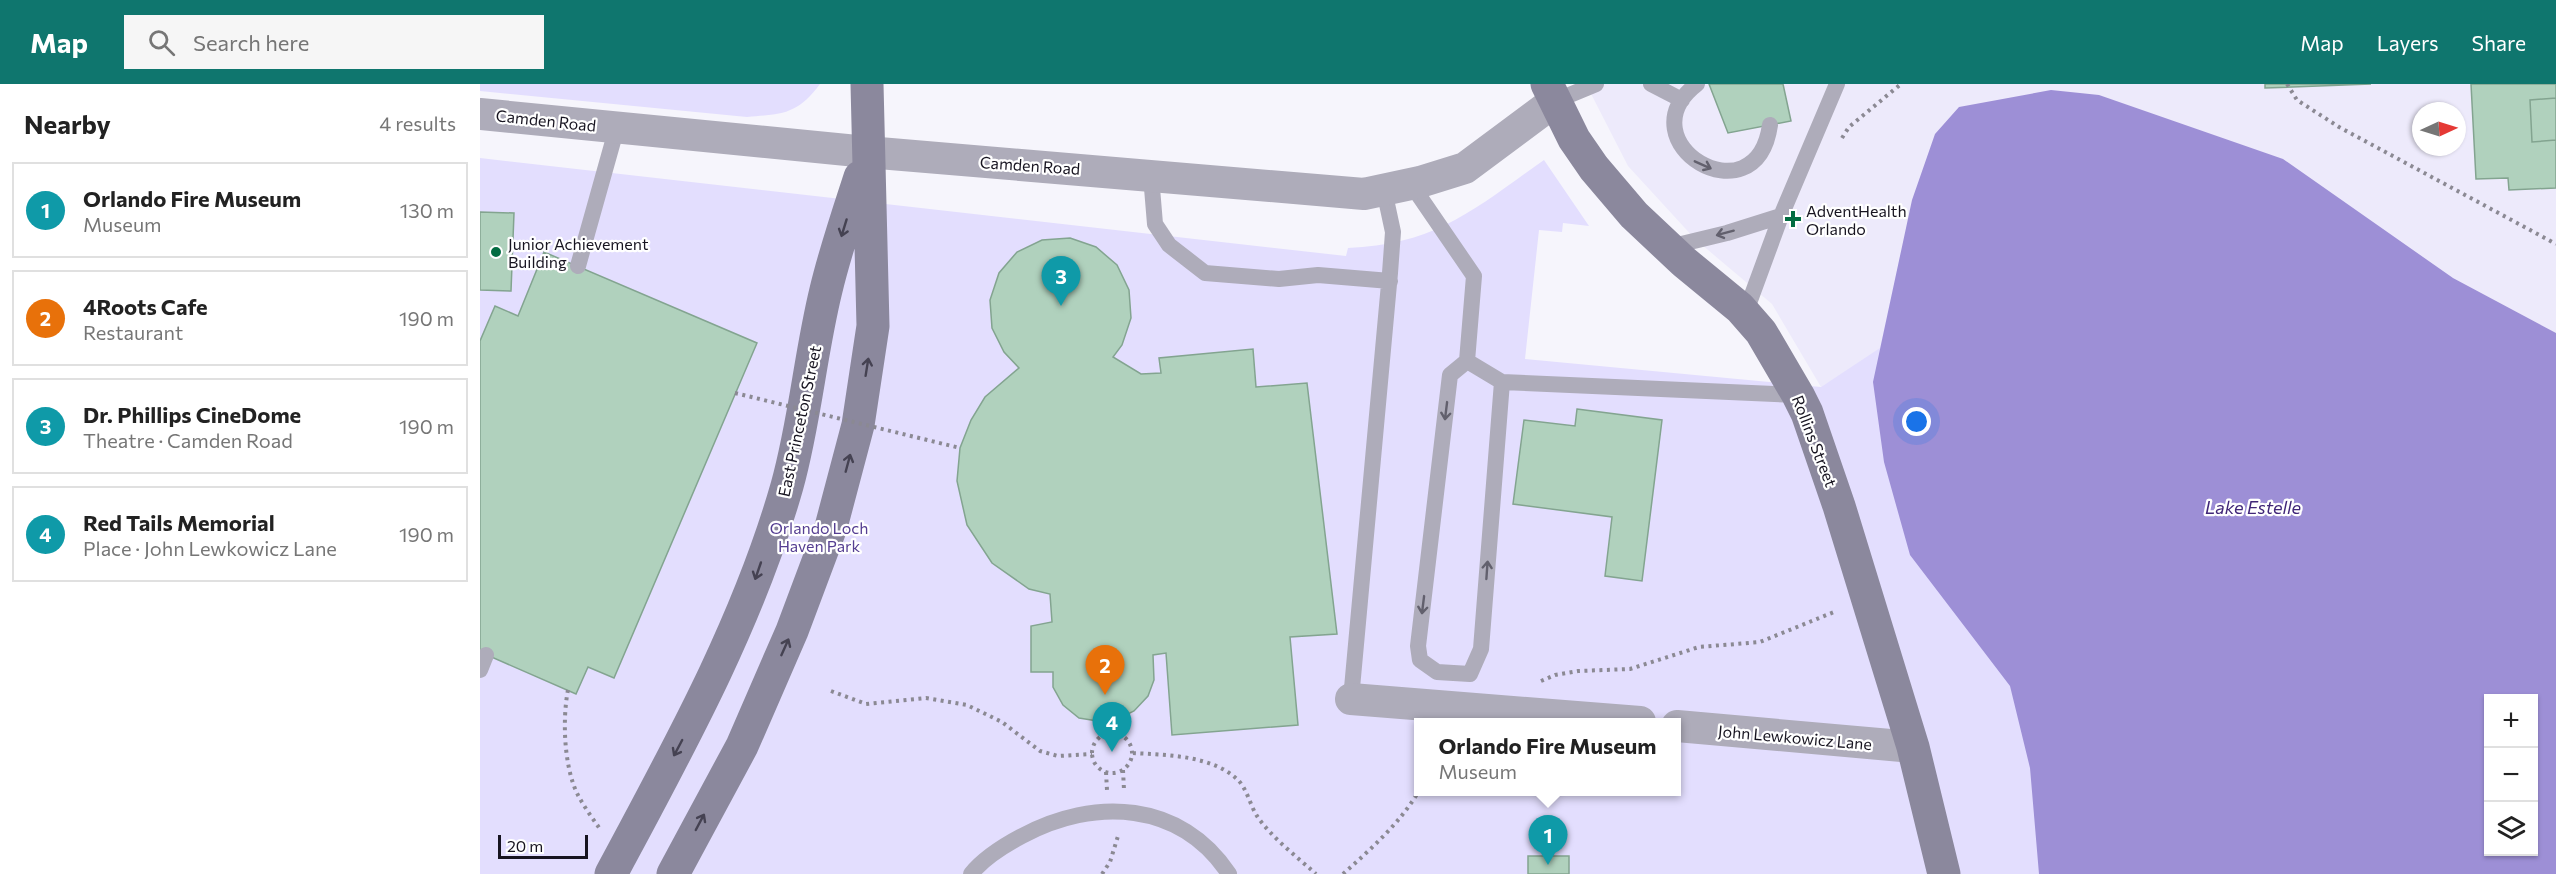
<!DOCTYPE html>
<meta charset="utf-8">
<style>
body{margin:0;font-family:Commissioner,sans-serif;background:#f6f6f6;color:#222}
.controls{position:absolute;right:18px;bottom:18px;display:grid;overflow:hidden;border-radius:0px;box-shadow:0 2px 4px #0004}
.controls button{width:54px;height:54px;display:grid;place-items:center;padding:0;border:0;border-bottom:2px solid #e0e0e0;background:#fff;color:#222;font:30px sans-serif}
.compass{position:absolute;left:1932px;top:18px;width:54px;height:54px;border-radius:50%;background:#fff;box-shadow:0 2px 4px #0004;rotate:86deg}
.scale{position:absolute;left:18px;bottom:15px;width:90px;box-sizing:border-box;padding-left:6px;border:3px solid #171420;border-top:0;font-size:16px;line-height:21px;white-space:nowrap;color:#171420;-webkit-text-stroke:4px #fff;paint-order:stroke}
.you{position:absolute;left:1437px;top:338px;width:21px;height:21px;margin:-15px;border:4px solid #fff;border-radius:50%;background:#1a73e8;box-shadow:0 0 0 9px #1a73e833}
.badge{display:grid;place-items:center;width:39px;height:39px;border-radius:50%;background:#0f766e;color:#fff;font-size:20px;font-weight:700}
.pin{position:absolute;translate:-50% -50px;filter:drop-shadow(0 2px 3px #0008)}
.pin::after{content:'';position:absolute;top:32px;width:21px;height:18px;background:inherit;clip-path:polygon(0 0,100% 0,50% 100%)}
.popup{position:absolute;left:934px;top:634px;width:267px;height:78px;box-sizing:border-box;display:grid;place-content:center;border-radius:0px;background:#fff;filter:drop-shadow(0 2px 4px #0005);font-size:20px;white-space:nowrap;color:#767676}
.popup b{font-size:22px;color:#222}
.popup::after{content:'';position:absolute;left:50%;top:100%;margin-left:-12px;border:12px solid transparent;border-top-color:#fff}
.list{margin:0;padding:0;list-style:none}
h2{display:flex;justify-content:space-between;align-items:center;height:78px;margin:0;padding:0 24px;font-size:26px}
h2 small{font-size:20px;font-weight:400;color:#767676}
.list li{display:grid;grid-template-columns:39px 1fr auto;gap:18px;align-items:center;box-sizing:border-box;height:96px;margin:0 12px 12px;padding:0 12px;border:2px solid #e0e0e0;border-radius:0px}
.list b{display:block;font-size:22px;white-space:nowrap}
.list p{margin:0;font-size:20px;white-space:nowrap;color:#767676}
.list em{font-size:20px;font-style:normal;color:#767676}
.icon{flex:none;width:33px;height:33px;fill:none;stroke:currentColor;stroke-width:2;stroke-linecap:round;stroke-linejoin:round}
.map{position:relative;flex:none;width:2076px;height:790px;overflow:hidden}
header{display:flex;align-items:center;gap:36px;box-sizing:border-box;height:84px;padding:0 30px;background:#0f766e;color:#fff}
header strong{font-size:28px}
nav{display:flex;gap:33px;margin-inline-start:auto;font-size:21px}
.search{width:420px;height:54px;background:#f6f6f6;display:flex;align-items:center;gap:15px;box-sizing:border-box;padding:0 21px;border-radius:0px;color:#767676;font-size:22px}
main{display:flex}
aside{flex:1;background:#fff}
.map>svg:first-child{display:block}
.built{fill:#edeafb;fill-rule:evenodd}
.green{fill:#e3defe;fill-rule:evenodd}
.water{fill:#9d8fd6;fill-rule:evenodd}
.building{fill:#b0d1bd;stroke:#83a490;stroke-width:1.5}
.lines{fill:none;stroke-linecap:round;stroke-linejoin:round}
.path{stroke:#8b8993;stroke-width:4;stroke-dasharray:3 4.5;stroke-linecap:butt}
.lane{stroke:#aeacba;stroke-width:16}
.street{stroke:#aeacba;stroke-width:32}
.secondary{stroke:#8b889d;stroke-width:33}
.path-bridge{stroke:#8b8993;stroke-width:4;stroke-dasharray:3 4.5;stroke-linecap:butt}
.oneway{stroke:#62606d}
.oneway2{stroke:#454252}
.poi-dot{fill:#026c42;stroke:#fff;stroke-width:2}
.labels{text-anchor:middle;dominant-baseline:central;stroke-width:4.5;stroke-linejoin:round;paint-order:stroke}
.street-label{font-size:16px;fill:#171420;stroke:#fff}
.poi-label{font-size:16px;fill:#171420;stroke:#fff;text-anchor:start}
.park-label{font-size:16px;fill:#553e92;stroke:#fff}
.water-label{font-size:18px;font-style:italic;fill:#402678;stroke:#fff}
</style>
<header>
<strong>Map</strong>
<div class="search"><svg class="icon" aria-label="search" viewBox="0 0 24 24"><circle cx="10" cy="10" r="6"/><path d="M15 15l6 6"/></svg>Search here</div>
<nav><a>Map</a><a>Layers</a><a>Share</a></nav>
</header>
<main>
<aside>
<h2>Nearby<small>4 results</small></h2>
<ul class="list">
<li><span class="badge" style="background:#0f9aa8">1</span><div><b>Orlando Fire Museum</b><p>Museum</p></div><em>130 m</em></li>
<li><span class="badge" style="background:#e8710a">2</span><div><b>4Roots Cafe</b><p>Restaurant</p></div><em>190 m</em></li>
<li><span class="badge" style="background:#0f9aa8">3</span><div><b>Dr. Phillips CineDome</b><p>Theatre · Camden Road</p></div><em>190 m</em></li>
<li><span class="badge" style="background:#0f9aa8">4</span><div><b>Red Tails Memorial</b><p>Place · John Lewkowicz Lane</p></div><em>190 m</em></li>
</ul>
</aside>
<div class="map">
<svg width="2076" height="790" viewBox="0 0 2076 790">
<rect width="100%" height="100%" fill="#f6f5fc"/>
<path class="built" d="M 1106,0 L 2076,0 L 2076,249 L 1973,194 L 1399,267 L 1341,303 L 1292,220 L 1215,155 L 1148,82 ZM 1941,27 L 1977,27 L 1977,63 L 1941,63 Z"/>
<path class="green" d="M 0,0 L 340,0 C 317,31 302,30 267,33 L 0,7 Z
M 0,74 L 866,172 L 868,164 C 956,161 996,124 1064,76 L 1109,142 L 1083,139 L 1082,148 L 1059,146 L 1045,275 L 1341,303 L 1400,264 L 1421,168 L 1640,790 L 0,790 ZM 939,638 L 1197,638 L 1197,708 L 939,708 Z"/>
<path class="water" d="M 1571,6 L 1619,11 L 1803,75 L 1973,194 L 2076,249 L 2076,790 L 1559,790 L 1550,684 L 1530,602 L 1430,471 L 1404,378 L 1393,298 L 1432,116 L 1455,50 L 1479,23 ZM 2008,614 L 2054,614 L 2054,768 L 2008,768 Z"/>
<path class="building" d="M 1229,0 L 1303,0 L 1311,37 L 1248,49 Z
M 1229,0 L 1303,0 L 1311,37 L 1248,49 Z
M 1785,0 L 1891,0 L 1785,4 Z
M 1785,0 L 1891,0 L 1785,4 Z
M 1991,0 L 2076,0 L 2076,104 L 2029,106 L 2028,94 L 1996,95 Z
M 1991,0 L 2076,0 L 2076,14 L 2050,16 L 2052,58 L 2076,56 L 2076,104 L 2029,106 L 2028,94 L 1996,95 Z
M 2076,14 L 2076,56 L 2052,58 L 2050,16 Z
M 0,128 L 34,129 L 31,207 L 0,206 Z
M 590,154 L 616,163 L 637,181 L 649,206 L 651,234 L 642,261 L 633,273 L 661,290 L 681,289 L 679,274 L 773,265 L 776,303 L 827,299 L 857,550 L 810,553 L 818,641 L 692,651 L 686,569 L 673,571 L 674,596 L 668,612 L 654,627 L 630,639 L 599,634 L 583,621 L 573,603 L 573,588 L 551,588 L 551,542 L 572,538 L 570,510 L 549,505 L 512,479 L 487,441 L 477,397 L 480,364 L 491,336 L 505,313 L 539,284 L 524,268 L 512,244 L 510,216 L 519,189 L 537,168 L 562,156 Z
M 64,168 L 277,259 L 134,594 L 108,583 L 96,610 L 0,568 L 0,257 L 15,222 L 38,232 Z
M 1097,325 L 1182,336 L 1162,497 L 1125,492 L 1132,433 L 1033,420 L 1044,336 L 1095,342 Z
M 1048,772 L 1089,772 L 1089,790 L 1048,790 Z"/>
<g class="lines">
<path class="path" d="M 1807,0 L 1817,16 L 1859,43 L 2076,160
M 1362,54 L 1369,43 L 1421,0
M 1061,597 L 1075,591 L 1098,587 L 1150,585 L 1219,563 L 1280,558 L 1354,528
M 88,606 C 82,636 84,686 99,713 C 105,724 113,735 120,745
M 351,607 L 386,620 L 446,614 L 487,621 L 522,638 L 560,667 L 578,672 L 612,670
M 630,639 L 630,648
M612 669a20 20 0 1 1 40 0a20 20 0 1 1-40 0Z
M 653,669 C 686,671 732,671 758,696 C 767,705 770,721 777,732 C 792,754 816,772 836,790
M 643,686 L 644,706
M 626,688 L 627,706
M 622,790 L 630,778 L 638,752
M 863,790 C 891,765 920,739 939,707"/>
<path class="lane" d="M 1171,0 L 1202,16
M 1217,0 C 1142,58 1276,139 1290,41
M 1075,17 L 1116,0
M 671,92 L 675,140 L 689,161 L 725,189 L 799,195 L 838,191 L 910,197
M 931,100 L 994,192 L 987,277 L 970,291 L 938,562 L 940,576 L 957,588 L 990,590 L 1001,565 L 1022,298
M 1189,163 L 1247,149 L 1301,132
M 98,182 L 137,43
M 1265,230 L 1301,132 L 1357,0
M 987,277 L 1022,298 L 1318,311
M 0,586 L 6,571
M 871,615 L 910,189 L 913,148 L 904,106
M 491,790 C 503,775 525,761 542,752 C 614,713 701,717 749,790"/>
<path class="street" d="M 0,30 L 387,68 L 884,110 L 940,98 L 985,84 L 1075,17
M 871,615 L 1160,638
M 1197,642 L 1433,663"/>
<path class="secondary" d="M 1067,0 L 1094,55 L 1114,84 L 1154,131 L 1204,178 L 1260,224 L 1281,248 L 1318,311 L 1327,329 L 1359,422 L 1433,663 L 1464,790
M 131,790 C 198,665 268,539 307,402 C 325,338 330,271 346,206 C 355,168 368,130 380,93
M 193,790 L 262,662 L 312,547 L 351,443 L 378,341 L 393,242 L 387,0"/>
<path class="path-bridge" d="M 255,309 L 480,364"/>
</g>
<defs><path id="oneway-shaft" d="M-6 0H5M1.5-3L5.5 0L1.5 3" fill="none" stroke-width="1.6" stroke-linecap="round" stroke-linejoin="round" transform="scale(1.5)"/></defs>
<g class="oneway">
<use href="#oneway-shaft" transform="translate(1223 81) rotate(24)"/>
<use href="#oneway-shaft" transform="translate(1245 149) rotate(165)"/>
<use href="#oneway-shaft" transform="translate(966 327) rotate(97)"/>
<use href="#oneway-shaft" transform="translate(1007 486) rotate(-86)"/>
<use href="#oneway-shaft" transform="translate(943 521) rotate(97)"/>
</g>
<g class="oneway2">
<use href="#oneway-shaft" transform="translate(364 144) rotate(107)"/>
<use href="#oneway-shaft" transform="translate(387 283) rotate(-81)"/>
<use href="#oneway-shaft" transform="translate(368 379) rotate(-75)"/>
<use href="#oneway-shaft" transform="translate(278 487) rotate(109)"/>
<use href="#oneway-shaft" transform="translate(305 563) rotate(-66)"/>
<use href="#oneway-shaft" transform="translate(198 664) rotate(118)"/>
<use href="#oneway-shaft" transform="translate(220 738) rotate(-62)"/>
</g>
<g class="poi-dot">
<path d="M1310 126h6v6h6v6h-6v6h-6v-6h-6v-6h6z"/>
<circle cx="16" cy="168" r="6"/>
</g>
<g class="labels">
<g class="street-label">
<text transform="translate(66 36) rotate(6)">Camden Road</text>
<text transform="translate(550 81) rotate(4)">Camden Road</text>
<text transform="translate(319 337) rotate(-78)">East Princeton Street</text>
<text transform="translate(1335 357) rotate(69)">Rollins Street</text>
<text transform="translate(1315 653) rotate(5)">John Lewkowicz Lane</text>
</g>
<g class="poi-label">
<text x="1326" y="126">AdventHealth<tspan x="1326" dy="18">Orlando</tspan></text>
<text x="28" y="159">Junior Achievement<tspan x="28" dy="18">Building</tspan></text>
</g>
<g class="park-label">
<text x="339" y="443">Orlando Loch<tspan x="339" dy="18">Haven Park</tspan></text>
</g>
<g class="water-label">
<text x="1773" y="423">Lake Estelle</text>
</g>
</g>
</svg>
<div class="controls">
<button>+</button>
<button>−</button>
<button><svg class="icon" aria-label="layers" viewBox="0 0 24 24"><path d="M12 4l9 5-9 5-9-5zM3 14l9 5 9-5"/></svg></button>
</div>
<svg class="compass" viewBox="-18 -18 36 36"><path d="M0-13l5 13h-10z" fill="#e53935"/><path d="M0 13l5-13h-10z" fill="#767676"/></svg>
<div class="scale">20 m</div>
<div class="you"></div>
<div class="pin badge" style="left:1068px;top:781px;background:#0f9aa8">1</div>
<div class="popup"><b>Orlando Fire Museum</b>Museum</div>
<div class="pin badge" style="left:625px;top:611px;background:#e8710a">2</div>
<div class="pin badge" style="left:581px;top:222px;background:#0f9aa8">3</div>
<div class="pin badge" style="left:632px;top:668px;background:#0f9aa8">4</div>
</div>
</main>
